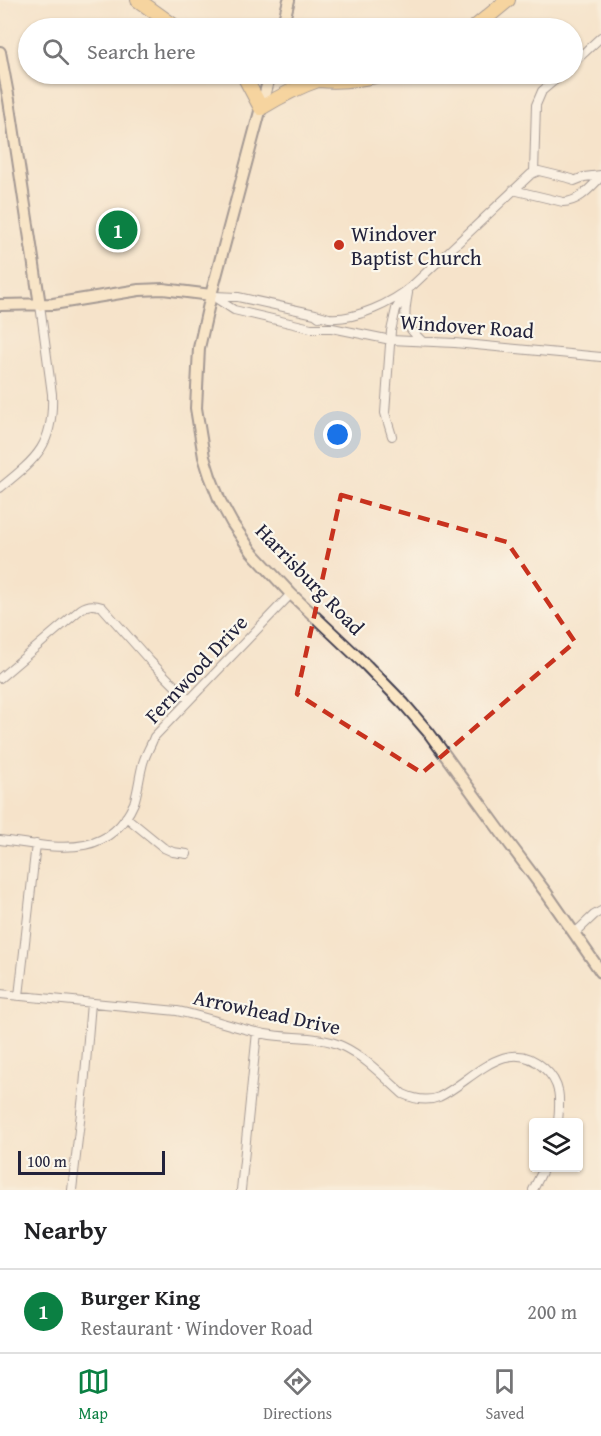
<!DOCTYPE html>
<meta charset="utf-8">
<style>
body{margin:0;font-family:"Gentium Book Plus",serif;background:#f6f6f6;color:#202124}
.controls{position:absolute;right:18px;bottom:18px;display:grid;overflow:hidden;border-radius:6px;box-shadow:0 2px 4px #0004}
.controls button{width:54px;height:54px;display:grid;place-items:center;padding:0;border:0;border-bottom:2px solid #e0e0e0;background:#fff;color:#202124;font:30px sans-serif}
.scale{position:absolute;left:18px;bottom:15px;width:147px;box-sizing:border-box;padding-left:6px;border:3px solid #22223b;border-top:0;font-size:16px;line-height:21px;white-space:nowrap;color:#22223b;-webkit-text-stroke:4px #fbf7ec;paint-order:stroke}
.you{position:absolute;left:338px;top:435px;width:21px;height:21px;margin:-15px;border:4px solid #fff;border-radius:50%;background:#1a73e8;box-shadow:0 0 0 9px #1a73e833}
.badge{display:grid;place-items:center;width:39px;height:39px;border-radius:50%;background:#0b8043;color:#fff;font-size:20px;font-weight:700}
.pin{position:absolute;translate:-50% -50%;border:3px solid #fff;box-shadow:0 2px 6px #0006}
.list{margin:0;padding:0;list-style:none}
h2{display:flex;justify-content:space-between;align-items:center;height:78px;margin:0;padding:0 24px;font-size:26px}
h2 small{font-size:20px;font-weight:400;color:#757577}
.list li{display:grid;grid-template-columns:39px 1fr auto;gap:18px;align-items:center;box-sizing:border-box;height:84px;padding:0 24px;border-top:2px solid #e0e0e0}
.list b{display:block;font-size:22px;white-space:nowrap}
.list p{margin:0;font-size:20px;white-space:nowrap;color:#757577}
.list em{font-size:20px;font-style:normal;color:#757577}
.icon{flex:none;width:33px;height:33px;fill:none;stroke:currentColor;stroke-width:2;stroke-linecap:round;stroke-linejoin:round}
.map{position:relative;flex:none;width:601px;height:1190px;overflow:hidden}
.search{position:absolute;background:#fff;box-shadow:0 2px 4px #0004;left:18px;right:18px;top:18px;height:66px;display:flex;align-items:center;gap:15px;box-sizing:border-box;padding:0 21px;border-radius:33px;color:#757577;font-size:22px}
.sheet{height:162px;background:#fff}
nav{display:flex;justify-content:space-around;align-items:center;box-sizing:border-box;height:84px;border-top:2px solid #e0e0e0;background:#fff;font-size:16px;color:#757577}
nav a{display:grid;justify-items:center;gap:3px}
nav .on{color:#0b8043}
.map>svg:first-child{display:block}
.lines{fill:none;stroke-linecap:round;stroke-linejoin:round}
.street-casing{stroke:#423f51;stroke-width:10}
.secondary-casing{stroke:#423f51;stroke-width:14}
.highway-casing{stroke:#423f51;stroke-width:16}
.street{stroke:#fff;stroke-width:8}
.secondary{stroke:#fbe6c4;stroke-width:10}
.highway{stroke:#f5c16b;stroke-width:14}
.marked{fill:none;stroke:#c8321e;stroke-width:4.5;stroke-dasharray:12 8;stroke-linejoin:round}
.poi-dot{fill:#c8321e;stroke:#fbf7ec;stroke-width:2}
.labels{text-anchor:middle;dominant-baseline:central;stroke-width:4.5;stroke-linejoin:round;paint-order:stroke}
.poi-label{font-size:21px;fill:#22223b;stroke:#fbf7ec;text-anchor:start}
.street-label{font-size:21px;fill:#22223b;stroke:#fbf7ec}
</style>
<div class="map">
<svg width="601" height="1190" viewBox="0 0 601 1190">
<rect width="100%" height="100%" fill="#fbf7ec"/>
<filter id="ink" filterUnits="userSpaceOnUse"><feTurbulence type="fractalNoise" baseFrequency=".0167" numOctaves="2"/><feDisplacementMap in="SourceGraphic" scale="12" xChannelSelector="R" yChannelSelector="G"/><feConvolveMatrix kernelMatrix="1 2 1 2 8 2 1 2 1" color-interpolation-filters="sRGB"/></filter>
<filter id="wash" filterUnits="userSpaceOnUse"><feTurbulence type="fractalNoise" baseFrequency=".008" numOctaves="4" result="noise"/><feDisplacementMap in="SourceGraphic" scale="24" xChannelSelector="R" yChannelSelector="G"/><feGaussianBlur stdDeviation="1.35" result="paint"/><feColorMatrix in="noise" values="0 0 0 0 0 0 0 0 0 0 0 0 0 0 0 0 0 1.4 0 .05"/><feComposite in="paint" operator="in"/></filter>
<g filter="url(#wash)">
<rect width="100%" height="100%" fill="#f6e3cb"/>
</g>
<g filter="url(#ink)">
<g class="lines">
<defs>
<path id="street" d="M 572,64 L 601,37
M 534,173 L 536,105 L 542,91 L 562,74
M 574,181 L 584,177 L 601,175
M 513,190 L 563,202 C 579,202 590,188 601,177
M 408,293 C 403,320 403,323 423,342
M 211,295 L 234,310 L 311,328 L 332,328 L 391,340 L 455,343 L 601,357
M 214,296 L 238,297 L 315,314 L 319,317
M 315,314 C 320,315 325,317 329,318 C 356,320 392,303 412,286 L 531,174 L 539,171 L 572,179 L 574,181
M 392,436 L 385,413 L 391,331 L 396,309 L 408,290
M 0,488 C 37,458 54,445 52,394 L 40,305
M 0,678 L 81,609 C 88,604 94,604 102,607 L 150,661 L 189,700
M 126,817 L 164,848 L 173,852 L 187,854
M 0,840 C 51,846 108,863 134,803 C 138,791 139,779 142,767 C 144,756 150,748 154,737 L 291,594
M 575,933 L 594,915 L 601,911
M 0,994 L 177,1011 C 207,1017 235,1028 265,1034 C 290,1039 319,1035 342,1046 C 364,1056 385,1078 403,1094 C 414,1099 427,1102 439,1097 C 471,1082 507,1033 544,1068 C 562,1084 560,1100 558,1122
M 19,996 L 36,844
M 72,1190 L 84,1087 L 91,1003
M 241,1190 L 257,1032
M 533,1190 L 544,1168"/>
<path id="secondary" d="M 282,28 L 289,0
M 0,52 L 9,100 L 40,305
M 270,74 L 211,295 L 199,348 L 196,408 L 204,457 L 210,476 L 220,501 L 232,523 L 252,552 L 291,594 L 367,666 L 404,704 L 429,733 L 506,839 L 547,894 L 601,972
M 0,305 L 53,304 L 139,290 L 163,289 L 211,295"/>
<path id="highway" d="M 138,0 L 177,28
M 474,28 L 508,0
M 243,74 L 261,108 C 279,97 297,87 318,80
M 291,74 C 301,76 309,79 319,80 C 341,82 364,79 385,74"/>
</defs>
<use href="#street" class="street-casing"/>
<use href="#secondary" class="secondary-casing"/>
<use href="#highway" class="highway-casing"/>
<use href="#street" class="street"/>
<use href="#secondary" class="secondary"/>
<use href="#highway" class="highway"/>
</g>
</g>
<path d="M0 0H601V1190H0ZM 341,495 L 507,542 L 575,642 L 422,773 L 297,694 Z" fill="#f6e3cb" fill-opacity=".55" fill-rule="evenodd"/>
<path class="marked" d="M 341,495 L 507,542 L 575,642 L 422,773 L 297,694 Z"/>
<circle class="poi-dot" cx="339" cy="245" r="6"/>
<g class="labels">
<g class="poi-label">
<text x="351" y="233">Windover<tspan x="351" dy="24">Baptist Church</tspan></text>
</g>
<g class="street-label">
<text transform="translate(467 326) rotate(4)">Windover Road</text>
<text transform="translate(310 579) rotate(46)">Harrisburg Road</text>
<text transform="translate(196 669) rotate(-47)">Fernwood Drive</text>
<text transform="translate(267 1012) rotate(12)">Arrowhead Drive</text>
</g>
</g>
</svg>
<div class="controls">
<button><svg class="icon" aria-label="layers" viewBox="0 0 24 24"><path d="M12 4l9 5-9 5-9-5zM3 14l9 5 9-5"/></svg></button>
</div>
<div class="scale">100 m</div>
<div class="you"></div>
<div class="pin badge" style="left:118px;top:230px">1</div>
<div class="search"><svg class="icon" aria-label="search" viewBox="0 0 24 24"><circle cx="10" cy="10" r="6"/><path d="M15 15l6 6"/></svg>Search here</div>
</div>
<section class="sheet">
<h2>Nearby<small></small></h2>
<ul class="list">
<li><span class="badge">1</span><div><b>Burger King</b><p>Restaurant · Windover Road</p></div><em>200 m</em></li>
</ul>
</section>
<nav>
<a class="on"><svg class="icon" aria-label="map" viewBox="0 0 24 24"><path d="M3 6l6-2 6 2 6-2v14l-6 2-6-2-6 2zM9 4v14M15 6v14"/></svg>Map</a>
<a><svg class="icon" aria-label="directions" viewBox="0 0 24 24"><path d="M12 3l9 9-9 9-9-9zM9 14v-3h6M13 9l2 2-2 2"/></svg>Directions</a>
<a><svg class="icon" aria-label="saved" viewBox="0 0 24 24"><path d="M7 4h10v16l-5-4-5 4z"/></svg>Saved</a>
</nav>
